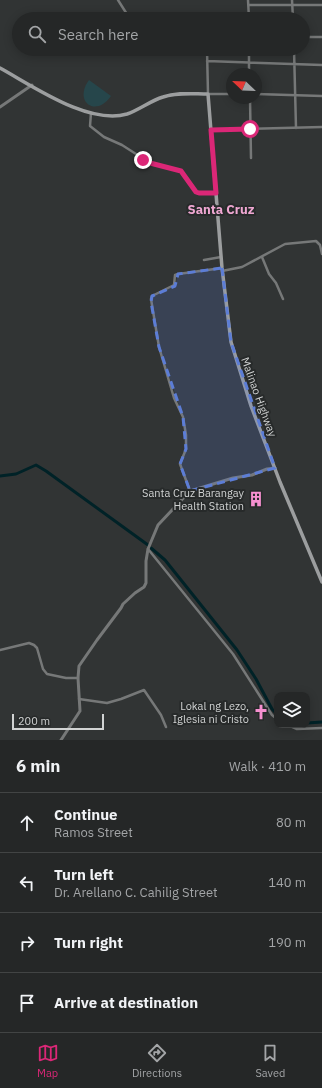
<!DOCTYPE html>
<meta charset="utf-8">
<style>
body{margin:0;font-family:"IBM Plex Sans",sans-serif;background:#2d2f2f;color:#f1f3f6}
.controls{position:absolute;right:12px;bottom:12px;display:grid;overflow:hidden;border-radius:8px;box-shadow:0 2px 10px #0003}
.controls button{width:36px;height:36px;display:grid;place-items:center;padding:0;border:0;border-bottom:1px solid #424444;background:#252727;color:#f1f3f6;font:20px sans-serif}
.compass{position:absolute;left:226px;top:68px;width:36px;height:36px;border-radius:50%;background:#252727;box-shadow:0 2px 10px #0003;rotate:293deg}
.scale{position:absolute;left:12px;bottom:10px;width:92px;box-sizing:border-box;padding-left:4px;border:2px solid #d1d3d3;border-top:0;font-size:11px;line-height:14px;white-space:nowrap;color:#d1d3d3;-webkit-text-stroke:3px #272a2a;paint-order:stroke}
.stop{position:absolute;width:12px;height:12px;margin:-9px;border:3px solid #db2777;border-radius:50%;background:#fff}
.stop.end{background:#db2777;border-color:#fff;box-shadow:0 1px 4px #0008}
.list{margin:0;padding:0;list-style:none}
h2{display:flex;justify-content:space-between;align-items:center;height:52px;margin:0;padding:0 16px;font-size:17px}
h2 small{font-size:13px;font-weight:400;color:#a3a5a7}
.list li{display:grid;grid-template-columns:26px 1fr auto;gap:12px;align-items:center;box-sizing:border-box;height:60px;padding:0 16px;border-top:1px solid #424444}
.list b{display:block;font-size:15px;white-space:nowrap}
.list p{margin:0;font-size:13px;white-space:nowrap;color:#a3a5a7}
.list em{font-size:13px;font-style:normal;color:#a3a5a7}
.icon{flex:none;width:22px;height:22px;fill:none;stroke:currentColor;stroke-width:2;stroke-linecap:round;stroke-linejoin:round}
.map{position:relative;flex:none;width:322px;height:740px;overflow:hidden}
.search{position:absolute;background:#252727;box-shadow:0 2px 10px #0003;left:12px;right:12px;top:12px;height:44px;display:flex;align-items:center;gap:10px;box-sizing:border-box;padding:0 14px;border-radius:22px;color:#a3a5a7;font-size:15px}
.sheet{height:292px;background:#252727}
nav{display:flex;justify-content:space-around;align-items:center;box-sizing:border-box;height:56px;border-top:1px solid #424444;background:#252727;font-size:11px;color:#a3a5a7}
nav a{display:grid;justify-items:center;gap:2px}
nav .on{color:#db2777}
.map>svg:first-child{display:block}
.green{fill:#26464b}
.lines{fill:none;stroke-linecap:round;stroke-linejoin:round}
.canal{stroke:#002227;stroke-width:3}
.minor{stroke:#767878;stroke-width:2.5}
.tertiary{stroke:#767878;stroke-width:3}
.secondary{stroke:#9c9e9f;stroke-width:3.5}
.route{stroke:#db2777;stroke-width:5}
.marked{fill:#5c7dd6;fill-opacity:0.2;stroke:#5c7dd6;stroke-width:3;stroke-dasharray:8 5;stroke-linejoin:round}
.labels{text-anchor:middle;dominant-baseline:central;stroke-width:4;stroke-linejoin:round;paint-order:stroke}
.street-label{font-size:11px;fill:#d1d3d3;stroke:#272a2a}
.poi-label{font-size:11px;fill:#d1d3d3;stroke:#272a2a;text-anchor:end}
.quarter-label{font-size:13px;font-weight:bold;fill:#efa7d2;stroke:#272a2a}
</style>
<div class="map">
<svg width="322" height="740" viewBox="0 0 322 740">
<rect width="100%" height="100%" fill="#313434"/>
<path class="green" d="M 89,80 L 111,96 C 96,118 73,102 89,80 Z"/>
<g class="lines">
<path class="canal" d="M 0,476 L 16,474 L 36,465 L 46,471 L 148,545
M 151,548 L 165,560 L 237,650 L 256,679 L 272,709 L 277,714
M 307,723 L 322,722"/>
<path class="minor" d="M 118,0 L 130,19
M 248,0 L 249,19
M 292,0 L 293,19
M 249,5 L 322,5
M 303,37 L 322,37
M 207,49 L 208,94 L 232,94
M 249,49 L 249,74
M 294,49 L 296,128
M 207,61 L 322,65
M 256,94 L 322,96
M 250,98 L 251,158
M 91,113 L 90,126 L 104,137 L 122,145 L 150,163 L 181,171 L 197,193 L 216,193
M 211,130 L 322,127
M 262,257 L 269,274 L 276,283 L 283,299
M 204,260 L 221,257
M 222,271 L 242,267 L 285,244 L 316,241 L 320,245 L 322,254
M 190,491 L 180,464 L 186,449 L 186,435 L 183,417 L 174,398 L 159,347 L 151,299 L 152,296 L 174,285 L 175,275 L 178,274 L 222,268
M 148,549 L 233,654 L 272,715 L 277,719
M 0,650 L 29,643 L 34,645 L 37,648 L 43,669 L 47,674 L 66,678 L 78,678
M 79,699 L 107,703 L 121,699 L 144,690 L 161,715 L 166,727
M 288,725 L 297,729 L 322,728"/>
<path class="tertiary" d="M 0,107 L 32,85
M 61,740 L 80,711 L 78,678 L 79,666 L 97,640 L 121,608 L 123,604 L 135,593 L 144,587 L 146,583 L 146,561 L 148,549 L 158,525 L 190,491 L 233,478 L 252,475 L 267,469 L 275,468"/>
<path class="secondary" d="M 0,68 C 33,86 88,125 127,114 C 139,110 150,101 163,97 C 177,92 193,94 208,94 L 222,268 L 231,342 L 251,406 L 280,482 L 322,582"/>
</g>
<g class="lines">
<path class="route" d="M 143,160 L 150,163 L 181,171 L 196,192 L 199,193 L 216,193 L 211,130 L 250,129"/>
</g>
<path class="marked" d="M 222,268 L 231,342 L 275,468 L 190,491 L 180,464 L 186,449 L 183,417 L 159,347 L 151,302 L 152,296 L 175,286 L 178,274 Z"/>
<defs>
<symbol id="building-bare" viewBox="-9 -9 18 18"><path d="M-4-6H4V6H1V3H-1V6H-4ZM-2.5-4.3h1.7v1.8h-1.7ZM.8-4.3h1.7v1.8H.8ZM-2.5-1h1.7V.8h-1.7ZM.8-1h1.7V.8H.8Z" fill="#f690d0" stroke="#272a2a" stroke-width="2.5" paint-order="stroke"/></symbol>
<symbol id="church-bare" viewBox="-9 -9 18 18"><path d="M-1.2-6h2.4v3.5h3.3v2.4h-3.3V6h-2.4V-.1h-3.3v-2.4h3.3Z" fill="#f690d0" stroke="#272a2a" stroke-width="2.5" paint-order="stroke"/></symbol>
</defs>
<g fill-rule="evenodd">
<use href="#building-bare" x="245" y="488" width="22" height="22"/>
<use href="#church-bare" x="250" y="701" width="22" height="22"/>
</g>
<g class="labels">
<g class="street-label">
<text transform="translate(259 397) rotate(70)">Malinao Highway</text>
</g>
<g class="poi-label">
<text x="244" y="493">Santa Cruz Barangay<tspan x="244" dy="13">Health Station</tspan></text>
<text x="249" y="706">Lokal ng Lezo,<tspan x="249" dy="13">Iglesia ni Cristo</tspan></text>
</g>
<g class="quarter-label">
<text x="221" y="209">Santa Cruz</text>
</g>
</g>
</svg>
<div class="controls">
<button><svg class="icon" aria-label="layers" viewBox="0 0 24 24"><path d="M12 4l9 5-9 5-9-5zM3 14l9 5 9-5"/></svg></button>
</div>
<svg class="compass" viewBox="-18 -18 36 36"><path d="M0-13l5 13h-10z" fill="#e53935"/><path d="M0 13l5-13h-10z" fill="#a3a5a7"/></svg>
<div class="scale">200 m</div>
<div class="stop" style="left:250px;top:129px"></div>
<div class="stop end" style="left:143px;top:160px"></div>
<div class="search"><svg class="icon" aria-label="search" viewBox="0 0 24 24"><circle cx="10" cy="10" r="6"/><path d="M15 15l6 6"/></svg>Search here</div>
</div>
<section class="sheet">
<h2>6 min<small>Walk · 410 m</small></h2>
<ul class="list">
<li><svg class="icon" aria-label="ahead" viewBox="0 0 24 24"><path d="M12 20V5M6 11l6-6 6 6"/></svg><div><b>Continue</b><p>Ramos Street</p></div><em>80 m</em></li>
<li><svg class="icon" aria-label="left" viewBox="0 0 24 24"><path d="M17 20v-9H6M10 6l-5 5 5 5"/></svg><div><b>Turn left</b><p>Dr. Arellano C. Cahilig Street</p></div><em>140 m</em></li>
<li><svg class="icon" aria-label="right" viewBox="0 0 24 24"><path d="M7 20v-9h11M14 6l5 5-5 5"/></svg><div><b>Turn right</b></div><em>190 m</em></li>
<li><svg class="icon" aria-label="arrive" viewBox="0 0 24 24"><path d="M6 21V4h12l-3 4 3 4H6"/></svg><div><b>Arrive at destination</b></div></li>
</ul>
</section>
<nav>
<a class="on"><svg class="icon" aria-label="map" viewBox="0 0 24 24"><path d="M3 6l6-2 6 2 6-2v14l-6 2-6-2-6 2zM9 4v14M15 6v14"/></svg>Map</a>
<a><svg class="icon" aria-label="directions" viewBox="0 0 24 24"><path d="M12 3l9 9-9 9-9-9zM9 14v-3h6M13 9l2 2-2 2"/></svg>Directions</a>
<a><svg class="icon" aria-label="saved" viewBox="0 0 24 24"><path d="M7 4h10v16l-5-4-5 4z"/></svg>Saved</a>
</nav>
